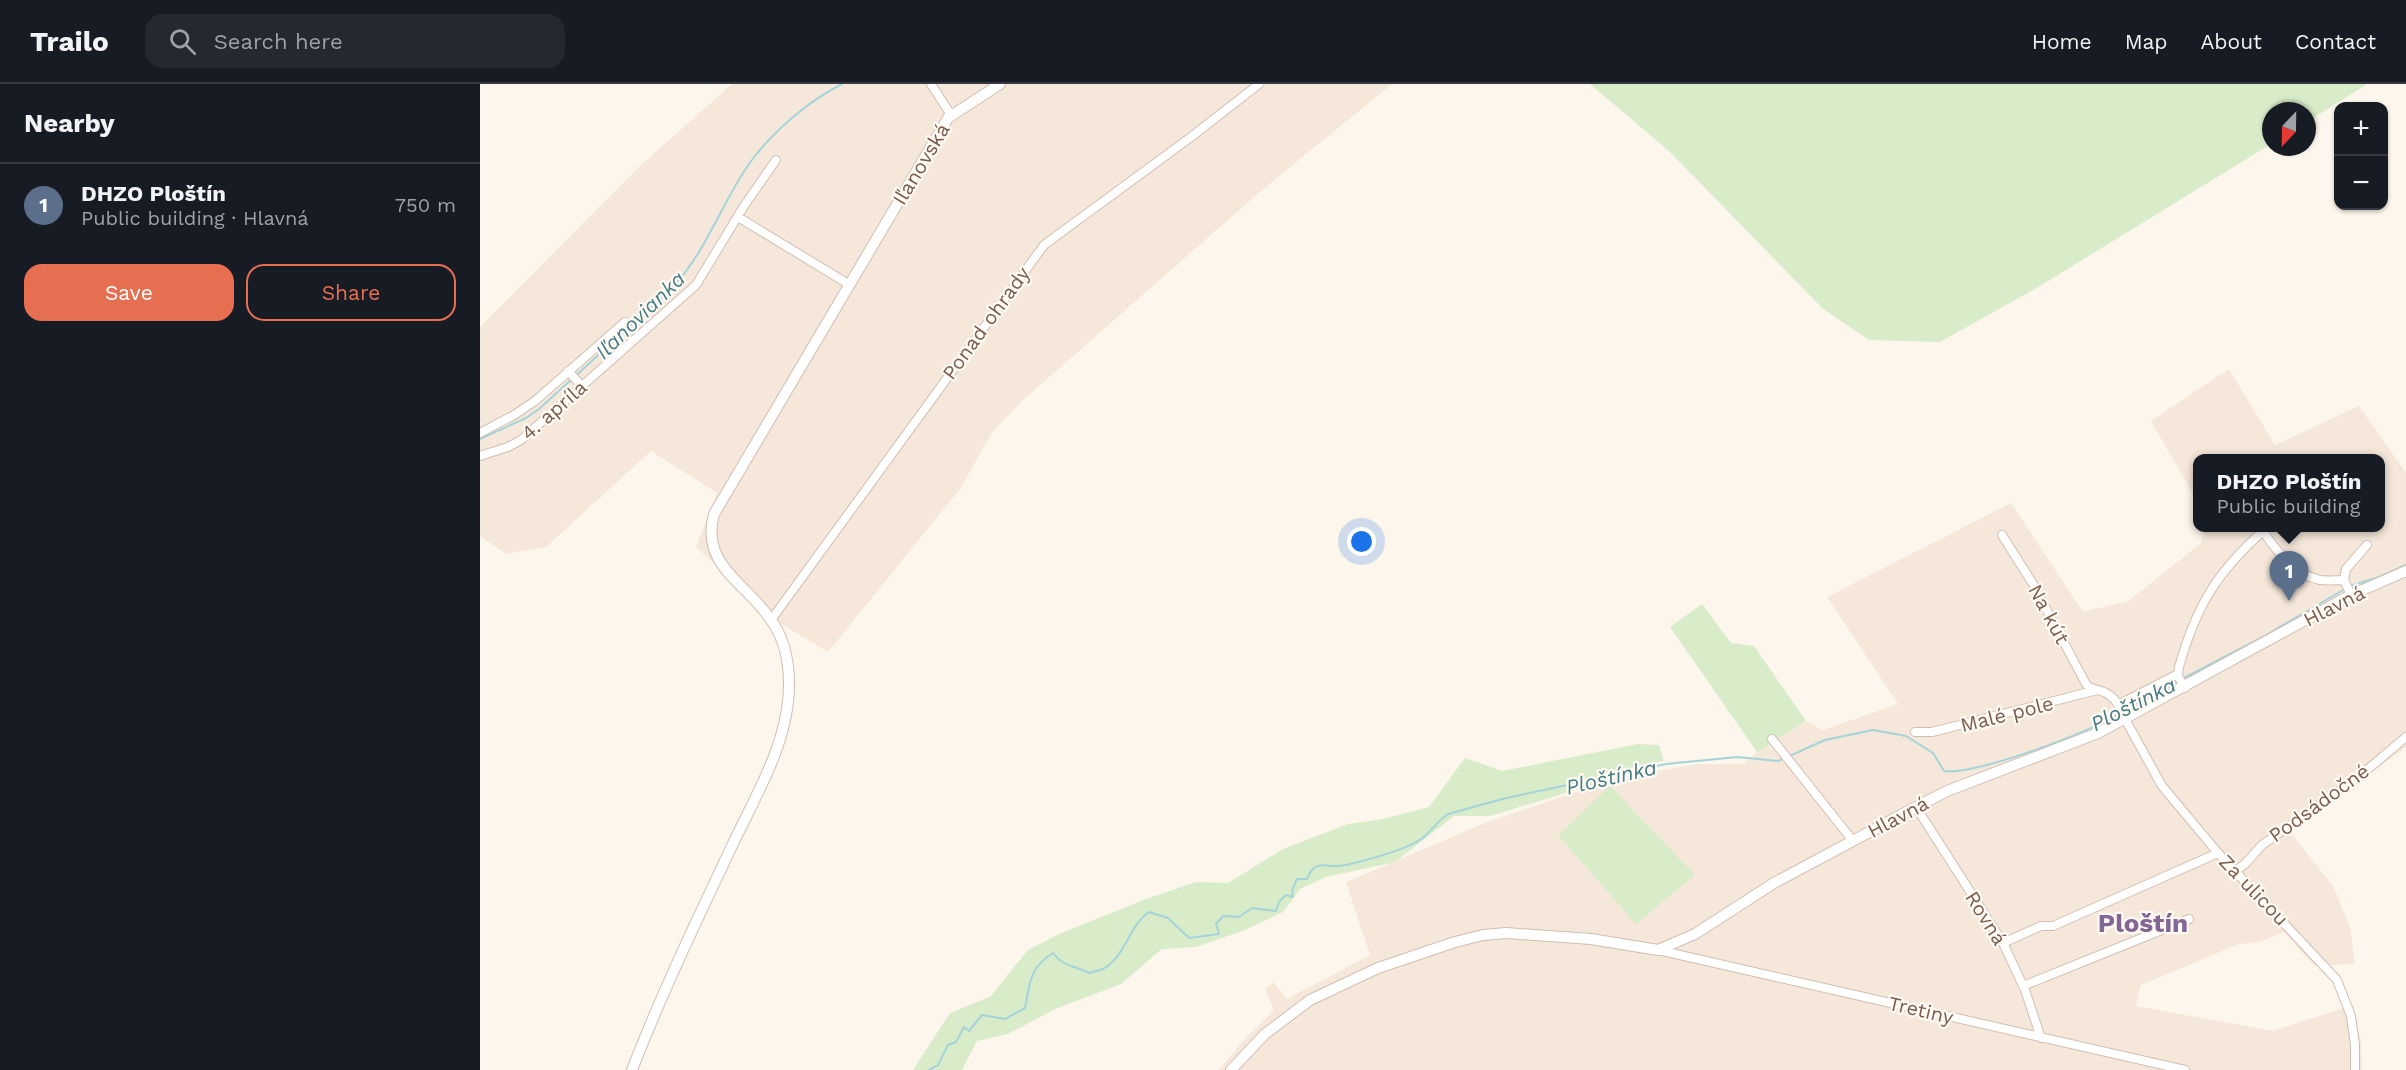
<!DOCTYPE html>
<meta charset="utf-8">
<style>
body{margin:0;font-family:"Work Sans",sans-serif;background:#242831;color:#f1f3f6}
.controls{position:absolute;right:18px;top:18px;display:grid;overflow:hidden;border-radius:12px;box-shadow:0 2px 4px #0004}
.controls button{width:54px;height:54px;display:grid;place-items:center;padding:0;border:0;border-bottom:2px solid #363941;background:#171b24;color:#f1f3f6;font:30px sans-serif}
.compass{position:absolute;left:1782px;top:18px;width:54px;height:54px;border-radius:50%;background:#171b24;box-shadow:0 2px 4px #0004;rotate:202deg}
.you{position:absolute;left:882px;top:458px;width:21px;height:21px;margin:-15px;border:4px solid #fff;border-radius:50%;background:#1a73e8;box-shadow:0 0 0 9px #1a73e833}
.badge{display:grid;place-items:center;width:39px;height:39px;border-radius:50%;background:#e76f51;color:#fff;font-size:20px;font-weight:700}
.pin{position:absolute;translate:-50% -50px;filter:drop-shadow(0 2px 3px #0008)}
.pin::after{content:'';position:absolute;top:32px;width:21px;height:18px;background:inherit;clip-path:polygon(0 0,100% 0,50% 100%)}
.popup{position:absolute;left:1713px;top:370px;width:192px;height:78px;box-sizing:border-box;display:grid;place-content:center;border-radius:12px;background:#171b24;filter:drop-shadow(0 2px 4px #0005);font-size:20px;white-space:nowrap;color:#9ea1a6}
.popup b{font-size:22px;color:#f1f3f6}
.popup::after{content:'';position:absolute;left:50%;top:100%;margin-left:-12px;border:12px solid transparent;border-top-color:#171b24}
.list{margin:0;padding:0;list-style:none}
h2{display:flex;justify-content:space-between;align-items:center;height:78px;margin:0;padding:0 24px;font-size:26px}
h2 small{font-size:20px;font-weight:400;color:#9ea1a6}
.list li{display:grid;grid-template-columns:39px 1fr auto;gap:18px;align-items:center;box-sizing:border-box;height:84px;padding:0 24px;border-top:2px solid #363941}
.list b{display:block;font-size:22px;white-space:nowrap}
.list p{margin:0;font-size:20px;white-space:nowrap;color:#9ea1a6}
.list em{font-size:20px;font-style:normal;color:#9ea1a6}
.actions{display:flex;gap:12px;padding:18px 24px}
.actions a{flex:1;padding:14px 0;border:2px solid #e76f51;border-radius:18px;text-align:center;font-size:21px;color:#e76f51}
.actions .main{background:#e76f51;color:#fff}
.icon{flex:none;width:33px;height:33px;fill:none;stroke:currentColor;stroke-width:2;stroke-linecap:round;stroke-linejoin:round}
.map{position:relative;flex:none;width:1926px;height:986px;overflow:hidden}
header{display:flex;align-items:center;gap:36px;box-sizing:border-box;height:84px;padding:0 30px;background:#171b24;border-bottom:2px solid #363941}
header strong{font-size:28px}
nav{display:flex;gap:33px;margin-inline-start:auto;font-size:21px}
.search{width:420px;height:54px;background:#242831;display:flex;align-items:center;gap:15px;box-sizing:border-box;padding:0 21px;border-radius:18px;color:#9ea1a6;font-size:22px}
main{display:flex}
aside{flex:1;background:#171b24}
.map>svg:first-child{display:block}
.residential{fill:#f5e8da}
.green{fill:#d8ecc9}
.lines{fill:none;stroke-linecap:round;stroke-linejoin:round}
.stream{stroke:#a5d3da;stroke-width:2}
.minor-casing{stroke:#d1beb0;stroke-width:10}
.tertiary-casing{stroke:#d1beb0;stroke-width:12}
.minor{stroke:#fff;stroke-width:8}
.tertiary{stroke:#fff;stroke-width:10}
.labels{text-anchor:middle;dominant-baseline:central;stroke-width:4.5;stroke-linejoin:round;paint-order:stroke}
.street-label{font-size:20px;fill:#7a5c4d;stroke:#fffaf3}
.water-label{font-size:21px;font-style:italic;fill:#437c86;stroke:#fffaf3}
.district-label{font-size:26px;font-weight:bold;fill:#846695;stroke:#fffaf3}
</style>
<header>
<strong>Trailo</strong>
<div class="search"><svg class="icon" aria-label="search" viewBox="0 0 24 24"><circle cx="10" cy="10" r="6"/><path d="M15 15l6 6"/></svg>Search here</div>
<nav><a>Home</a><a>Map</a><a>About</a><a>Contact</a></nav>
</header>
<main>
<aside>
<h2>Nearby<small></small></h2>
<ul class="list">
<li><span class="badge" style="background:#5c6f8a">1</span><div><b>DHZO Ploštín</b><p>Public building · Hlavná</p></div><em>750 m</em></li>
</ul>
<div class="actions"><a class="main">Save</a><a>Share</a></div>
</aside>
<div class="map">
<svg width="1926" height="986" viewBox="0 0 1926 986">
<rect width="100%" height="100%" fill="#fdf6ec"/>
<path class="residential" d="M 252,0 L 912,0 L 782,106 L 542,317 L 513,347 L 480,405 L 348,568 L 298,538 L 216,463 L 237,409 L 171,367 L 66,463 L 26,470 L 0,452 L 0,243 L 160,82 Z
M 1749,285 L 1795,361 L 1879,322 L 1926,389 L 1926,663 L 1810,748 L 1853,802 L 1870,843 L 1875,880 L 1834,882 L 1804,848 L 1780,858 L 1759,860 L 1661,901 L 1656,922 L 1793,947 L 1873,921 L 1881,957 L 1882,986 L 739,986 L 764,956 L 794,926 L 785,905 L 793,898 L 807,915 L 890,871 L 866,798 L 1005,739 L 1136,694 L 1217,680 L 1264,680 L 1277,668 L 1326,637 L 1343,646 L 1418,620 L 1347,513 L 1531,419 L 1603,528 L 1648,517 L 1720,460 L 1726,444 L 1900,444 L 1900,374 L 1718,374 L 1717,417 L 1671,337 Z"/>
<path class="green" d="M 1110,0 L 1887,0 L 1827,38 L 1827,27 L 1791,27 L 1791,60 L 1555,205 L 1460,258 L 1389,256 L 1342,224 L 1190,68 Z
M 1222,520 L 1251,559 L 1274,562 L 1326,637 L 1277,668 L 1190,543 Z
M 1158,660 L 1179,661 L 1184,677 L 1132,688 L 1122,698 L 1010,732 L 974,732 L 915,778 L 846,793 L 820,805 L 803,828 L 765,846 L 716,863 L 682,865 L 641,900 L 575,925 L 528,950 L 497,957 L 482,986 L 433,986 L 470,929 L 510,913 L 548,866 L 579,850 L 666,815 L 716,798 L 748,799 L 803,765 L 868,740 L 903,735 L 949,723 L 985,674 L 1022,687 Z
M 1130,702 L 1215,791 L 1156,840 L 1078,751 Z"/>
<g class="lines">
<path class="stream" d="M 0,355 L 46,334 L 59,325 L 192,204 C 226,168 241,120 269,80 C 291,49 328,17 362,0
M 1870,502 L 1899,493 L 1926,481
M 1702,595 L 1781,554 L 1865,505
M 1644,626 L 1697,597
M 449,986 L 458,981 L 468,961 L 476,958 L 484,943 L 489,947 L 502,931 L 525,935 L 545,924 C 550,899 549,884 573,869 C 583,883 594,881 609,889 C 615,887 623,886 628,882 C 646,868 650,841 669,828 L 688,834 L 709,854 L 739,850 L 736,840 L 743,832 L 759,833 L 772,824 L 796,827 L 799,818 L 806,811 L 813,813 L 812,806 L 817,795 L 827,795 C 836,772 848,786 866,781 C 887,776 924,767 941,755 C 951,748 957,737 968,730 L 1026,714 L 1186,680 L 1257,673 L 1298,677 L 1345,656 L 1393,646 L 1426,652 L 1453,669 L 1464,687 C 1495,691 1613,648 1639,629"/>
<defs>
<path id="minor" d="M 451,0 L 471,31
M 258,133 L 370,201
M 88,287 L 102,302
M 0,349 L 34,331 L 55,317 L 145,238
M 0,372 L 28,363 L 41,356 L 216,201 L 264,122 L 296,76
M 1783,447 C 1796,467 1816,491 1840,496 C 1848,497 1856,496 1864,496 L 1871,511
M 1522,451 L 1553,500 L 1606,600 C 1611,606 1617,605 1624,608 C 1634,612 1643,625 1645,635 L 1682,702 L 1738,769 L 1857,896 L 1871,932 L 1875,961 L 1875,986
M 1864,496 L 1866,485 L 1887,461
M 291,536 L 564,161 L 711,53 L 779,0
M 1705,604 L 1698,592 L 1699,583 C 1716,523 1736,489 1783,447 L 1783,444
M 1638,621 L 1698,590
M 1435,648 L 1452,648 L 1617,606
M 1292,655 L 1373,757
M 1436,723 L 1523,859 L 1545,906 L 1561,954
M 1755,787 L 1765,780 L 1782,761 L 1881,691 L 1926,653
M 1523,859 L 1561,842 L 1573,842 L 1738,769
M 1178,866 L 1705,986
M 1543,902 L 1709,835"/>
<path id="tertiary" d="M 152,986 C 181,911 216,838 250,766 C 274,714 309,660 309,600 C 309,578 304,554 291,536 C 267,499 220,482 234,430 L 468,34 L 520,0
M 751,986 L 785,950 L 830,916 L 898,884 L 975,858 L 1003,851 L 1026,849 L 1111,855 L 1178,866 L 1215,850 L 1294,799 L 1436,723 L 1467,707 L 1618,649 L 1871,511 L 1926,487"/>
</defs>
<use href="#minor" class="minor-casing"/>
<use href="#tertiary" class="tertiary-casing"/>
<use href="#minor" class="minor"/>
<use href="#tertiary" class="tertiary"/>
</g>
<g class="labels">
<g class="street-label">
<text transform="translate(441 80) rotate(-59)">Iľanovská</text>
<text transform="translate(506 239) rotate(-54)">Ponad ohrady</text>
<text transform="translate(74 326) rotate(-41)">4. apríla</text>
<text transform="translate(1854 522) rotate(-27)">Hlavná</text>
<text transform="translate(1569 530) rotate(62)">Na kút</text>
<text transform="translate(1527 630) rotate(-14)">Malé pole</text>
<text transform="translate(1839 719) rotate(-36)">Podsádočné</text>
<text transform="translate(1418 733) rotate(-28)">Hlavná</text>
<text transform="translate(1774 806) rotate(46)">Za ulicou</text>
<text transform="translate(1506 834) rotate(58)">Rovná</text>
<text transform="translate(1441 926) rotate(13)">Tretiny</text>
</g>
<g class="water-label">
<text transform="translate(160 231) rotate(-44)">Iľanovianka</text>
<text transform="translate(1653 620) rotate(-27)">Ploštínka</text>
<text transform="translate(1131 693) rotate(-13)">Ploštínka</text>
</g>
<g class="district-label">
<text x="1663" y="839">Ploštín</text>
</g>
</g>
</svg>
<div class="controls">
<button>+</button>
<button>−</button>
</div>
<svg class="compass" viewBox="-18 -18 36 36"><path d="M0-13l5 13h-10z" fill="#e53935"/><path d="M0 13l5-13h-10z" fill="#9ea1a6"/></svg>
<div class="you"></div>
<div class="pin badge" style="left:1809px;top:517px;background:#5c6f8a">1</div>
<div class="popup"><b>DHZO Ploštín</b>Public building</div>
</div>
</main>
